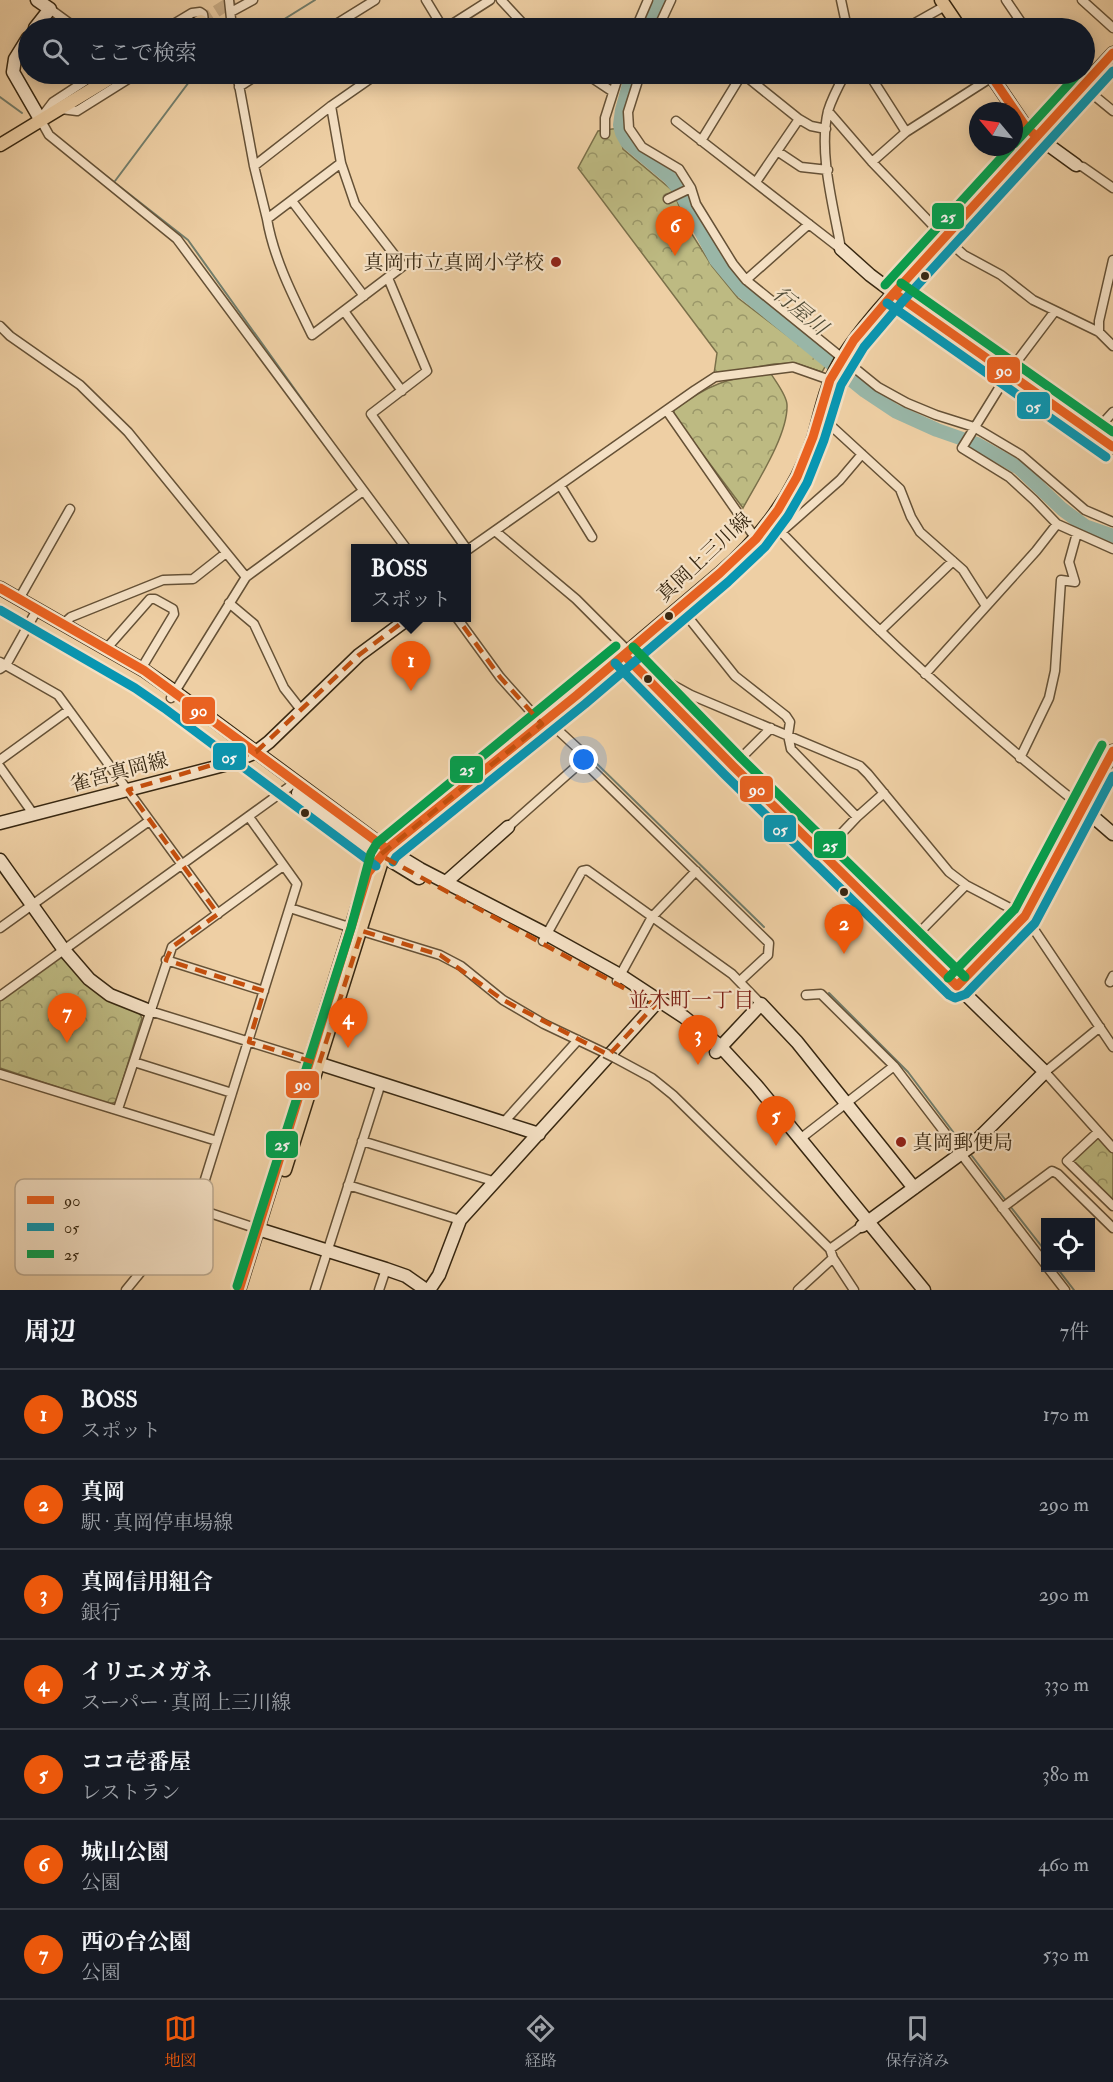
<!DOCTYPE html>
<html lang="ja">
<meta charset="utf-8">
<style>
body{margin:0;font-family:"IM FELL Double Pica","Noto Serif JP",serif;background:#20242c;color:#f1f3f6}
.controls{position:absolute;right:18px;bottom:18px;display:grid;overflow:hidden;border-radius:0px;box-shadow:0 3px 15px #0003}
.controls button{width:54px;height:54px;display:grid;place-items:center;padding:0;border:0;border-bottom:2px solid #363941;background:#171b24;color:#f1f3f6;font:30px sans-serif}
.compass{position:absolute;left:969px;top:102px;width:54px;height:54px;border-radius:50%;background:#171b24;box-shadow:0 3px 15px #0003;rotate:299deg}
.you{position:absolute;left:584px;top:760px;width:21px;height:21px;margin:-15px;border:4px solid #fff;border-radius:50%;background:#1a73e8;box-shadow:0 0 0 9px #1a73e833}
.badge{display:grid;place-items:center;width:39px;height:39px;border-radius:50%;background:#ea580c;color:#fff;font-size:20px;font-weight:700}
.pin{position:absolute;translate:-50% -50px;filter:drop-shadow(0 2px 3px #0008)}
.pin::after{content:'';position:absolute;top:32px;width:21px;height:18px;background:inherit;clip-path:polygon(0 0,100% 0,50% 100%)}
.popup{position:absolute;left:351px;top:544px;width:120px;height:78px;box-sizing:border-box;display:grid;place-content:center;border-radius:0px;background:#171b24;filter:drop-shadow(0 2px 4px #0005);font-size:20px;white-space:nowrap;color:#9ea1a6}
.popup b{font-size:22px;color:#f1f3f6}
.popup::after{content:'';position:absolute;left:50%;top:100%;margin-left:-12px;border:12px solid transparent;border-top-color:#171b24}
.list{margin:0;padding:0;list-style:none}
h2{display:flex;justify-content:space-between;align-items:center;height:78px;margin:0;padding:0 24px;font-size:26px}
h2 small{font-size:20px;font-weight:400;color:#9ea1a6}
.list li{display:grid;grid-template-columns:39px 1fr auto;gap:18px;align-items:center;box-sizing:border-box;height:90px;padding:0 24px;border-top:2px solid #363941}
.list b{display:block;font-size:22px;white-space:nowrap}
.list p{margin:0;font-size:20px;white-space:nowrap;color:#9ea1a6}
.list em{font-size:20px;font-style:normal;color:#9ea1a6}
.icon{flex:none;width:33px;height:33px;fill:none;stroke:currentColor;stroke-width:2;stroke-linecap:round;stroke-linejoin:round}
.map{position:relative;flex:none;width:1113px;height:1290px;overflow:hidden}
.search{position:absolute;background:#171b24;box-shadow:0 3px 15px #0003;left:18px;right:18px;top:18px;height:66px;display:flex;align-items:center;gap:15px;box-sizing:border-box;padding:0 21px;border-radius:33px;color:#9ea1a6;font-size:22px}
.sheet{height:708px;background:#171b24}
nav{display:flex;justify-content:space-around;align-items:center;box-sizing:border-box;height:84px;border-top:2px solid #363941;background:#171b24;font-size:16px;color:#9ea1a6}
nav a{display:grid;justify-items:center;gap:3px}
nav .on{color:#ea580c}
.map>svg:first-child{display:block}
.park{fill:url(#park-crowns);stroke:#7a704a;stroke-width:1.5}
.lines{fill:none;stroke-linecap:round;stroke-linejoin:round}
.stream{stroke:#727d6b;stroke-width:2}
.river{stroke:#99b6a7;stroke-width:14}
.primary-tunnel{stroke:#c9ad87;stroke-width:12;stroke-dasharray:12 6;stroke-linecap:butt}
.street-casing{stroke:#655136;stroke-width:11}
.secondary-casing{stroke:#372711;stroke-width:15}
.primary-casing{stroke:#372711;stroke-width:15}
.street{stroke:#f4e0c4;stroke-width:8}
.secondary{stroke:#f4e0c4;stroke-width:12}
.primary{stroke:#eecfa4;stroke-width:12}
.street-bridge-casing{stroke:#655136;stroke-width:11;stroke-linecap:butt}
.street-bridge{stroke:#f4e0c4;stroke-width:8}
.bus-1-casing{stroke:#f4e0c4;stroke-width:14}
.bus-2-casing{stroke:#f4e0c4;stroke-width:14}
.bus-3-casing{stroke:#f4e0c4;stroke-width:14}
.bus-1{stroke:#e96221;stroke-width:9}
.bus-2{stroke:#0896b2;stroke-width:9}
.bus-3{stroke:#03a04e;stroke-width:9}
.marked{fill:none;stroke:#c54f0d;stroke-width:4.5;stroke-dasharray:12 8;stroke-linejoin:round}
.poi-dot{fill:#8f2418;stroke:#f4e0c4;stroke-width:2}
.bus-dot{fill:#372711;stroke:#f4e0c4;stroke-width:2}
.labels{text-anchor:middle;dominant-baseline:central;stroke-width:4.5;stroke-linejoin:round;paint-order:stroke}
.poi-label{font-size:20px;fill:#372711;stroke:#f4e0c4;text-anchor:end}
.street-label{font-size:20px;fill:#372711;stroke:#f4e0c4}
.water-label{font-size:21px;font-style:italic;fill:#504b36;stroke:#f4e0c4}
.neighbourhood-label{font-size:21px;fill:#7a1f14;stroke:#f4e0c4}
.key{fill:#f4e0c4;stroke:#bba88e;stroke-width:1.5}
.key-label{font-size:16px;fill:#372711}
.line-badge{stroke:#f4e0c4;stroke-width:2}
.badge-label{font-size:16px;text-anchor:middle;font-weight:bold;fill:#fff}
</style>
<div class="map">
<svg width="1113" height="1290" viewBox="0 0 1113 1290">
<defs>
<pattern id="park-crowns" width="20" height="18" patternUnits="userSpaceOnUse" patternTransform="scale(1.5)"><rect width="20" height="18" fill="#bdba82"/><path d="M2 6a3 3 0 1 1 6 0M12 15a3 3 0 1 1 6 0" fill="none" stroke="#9a9769"/></pattern>
</defs>
<rect width="100%" height="100%" fill="#eecfa4"/>
<filter id="stains"><feTurbulence type="fractalNoise" baseFrequency=".00333" numOctaves="4"/><feColorMatrix values="0 0 0 0 .2 0 0 0 0 .09 0 0 0 0 .02 0 0 0 .5 -.17"/></filter>
<radialGradient id="worn" r=".72"><stop offset=".6" stop-color="#630" stop-opacity="0"/><stop offset="1" stop-color="#630" stop-opacity=".3"/></radialGradient>
<path class="park" d="M 619,128 L 623,149 L 673,191 L 688,228 L 712,266 L 738,298 L 826,365 L 822,372 L 795,363 L 774,364 L 714,374 L 717,353 L 578,168 L 598,131 Z
M 770,372 C 775,381 787,395 787,405 C 788,435 757,482 743,508 L 674,416 L 674,410 C 710,383 727,379 770,372 Z
M 60,954 C 83,983 102,1000 138,1011 L 142,1018 L 116,1102 L 109,1104 L 0,1068 L 0,999 Z
M 1098,1132 L 1113,1148 L 1113,1204 L 1067,1161 Z"/>
<g class="lines">
<path class="stream" d="M 649,2 L 657,9
M 270,28 L 315,0
M 0,97 L 22,113
M 96,168 L 188,240 L 326,433
M 115,181 L 195,74
M 593,760 L 764,927
M 829,993 L 908,1072 L 963,1145
M 972,1156 L 1007,1202
M 1010,1206 L 1046,1252
M 1057,1268 L 1074,1290"/>
<path class="river" d="M 649,28 L 661,0
M 632,74 L 622,110 L 620,125 L 622,133 L 627,142 L 669,177 L 678,188 L 716,260 L 741,290 L 865,391 L 895,411 L 937,430 L 977,444 L 1019,468 L 1062,509 L 1085,526 L 1113,536"/>
<path class="primary-tunnel" d="M 201,21 L 234,0"/>
<defs>
<path id="street" d="M 229,0 L 232,28
M 426,0 L 443,28
M 501,0 L 527,28
M 841,0 L 847,28
M 1006,0 L 1025,28
M 1082,0 L 1113,28
M 50,9 L 76,28
M 231,12 L 253,0
M 167,28 L 192,13 L 200,12 L 203,14 L 205,28
M 330,28 L 375,0
M 446,28 L 490,0
M 636,28 L 648,0
M 658,28 L 671,0
M 906,28 L 945,6
M 96,74 L 53,102 L 40,119 L 49,135 L 177,239 L 406,548
M 237,74 L 254,166 L 267,219 L 341,163
M 586,74 L 613,92
M 640,74 L 628,112 L 629,128 L 642,147 L 679,169 L 691,188 L 696,204 L 733,264 L 746,280 L 878,387 L 907,403 L 936,415 L 974,427 L 1021,455 L 1085,510 L 1113,522
M 743,74 L 799,119 L 811,126 L 826,129
M 869,74 L 906,132
M 1068,74 L 1113,111
M 239,87 L 259,74
M 61,109 L 77,111 L 136,74
M 828,111 L 872,162 L 945,238 L 964,255 L 1001,275 L 1033,300 L 1099,332 L 1113,346
M 676,121 L 841,249
M 605,134 L 605,118 L 619,74
M 701,141 L 742,74
M 777,151 L 801,167 L 828,170
M 872,162 L 906,132 L 992,77
M 1076,165 L 1083,167 L 1113,188
M 254,166 L 331,106 L 377,74
M 756,182 L 799,119
M 668,199 L 691,188
M 292,201 L 364,296
M 267,219 C 274,260 294,298 312,335 L 403,266 L 355,204 L 341,163 L 331,106
M 841,249 C 834,208 818,153 828,111 C 832,98 839,85 845,74
M 388,278 L 427,371 L 371,414 L 466,548
M 746,280 L 809,224
M 344,311 L 402,391
M 1055,311 L 1009,372 L 962,448 L 1009,477 L 1034,500 L 1057,524 L 1113,549
M 0,326 L 10,336 L 80,385 L 128,432 L 246,577
M 1099,332 L 1099,321 L 1113,260
M 667,411 L 756,539
M 818,420 L 828,423 L 900,489 L 911,517 L 920,532 L 963,570 L 986,606
M 1094,433 L 1113,412
M 862,454 L 840,480 L 781,532 C 876,631 976,723 1083,808
M 560,485 L 592,537
M 495,531 L 576,599 L 624,647 L 624,655
M 466,551 L 695,390 L 715,377 L 793,367 L 830,380
M 19,599 L 70,509
M 229,603 L 254,624 L 284,688 L 302,711
M 680,607 L 735,676 L 786,716 L 790,722 L 788,735 L 791,749 L 857,817
M 457,618 L 500,677 L 542,724
M 63,624 L 71,617 L 163,580 L 193,579 L 226,553
M 880,631 L 953,561
M 106,649 L 150,599 L 155,599 L 173,609 L 174,614 L 141,669
M 0,662 L 58,695 L 218,914
M 642,668 L 691,695 L 860,766 L 868,774 L 949,872 L 966,885 L 1025,916 L 1113,1047
M 0,669 L 6,665 L 34,615
M 925,674 L 1036,551 L 1057,524
M 171,698 L 246,577 L 363,491
M 1020,758 L 1049,698 L 1055,671 L 1061,580 L 1075,582 L 1069,562 L 1077,533
M 0,760 L 69,710
M 583,761 L 769,943 L 768,955 L 740,981
M 733,766 L 771,728
M 0,767 L 34,815
M 508,827 L 587,757 L 547,720
M 822,854 L 857,817 L 884,793
M 290,908 L 352,928
M 0,928 L 149,821
M 362,931 L 440,955 L 461,966 L 503,1000 L 544,1024 L 605,1053
M 543,941 L 582,871 L 587,870 L 732,974 L 761,1004
M 911,941 L 966,885
M 166,960 L 264,991
M 617,981 L 652,917 L 696,871
M 1110,982 L 1113,976
M 806,995 L 821,994 L 894,1066 L 1046,1265
M 0,996 L 289,787
M 150,1011 L 311,1061
M 1100,1027 L 1045,1072 L 1113,1148
M 615,1058 L 652,1078 L 673,1095 L 830,1249 L 833,1258 L 854,1290
M 134,1062 L 232,1093
M 0,1074 L 217,1141
M 118,1109 L 172,947 L 283,866
M 504,1122 L 578,1040
M 1098,1132 L 1067,1161 L 1113,1206
M 800,1139 L 894,1066
M 362,1141 L 496,1182
M 348,1185 L 460,1220
M 195,1208 L 258,1229
M 1002,1208 L 1052,1171 L 1058,1174 L 1113,1228
M 830,1249 L 862,1226
M 1048,1268 L 1065,1290
M 126,1290 L 198,1202 L 297,884 L 249,817
M 315,1290 L 381,1083
M 379,1290 L 386,1269
M 798,1290 L 833,1258"/>
<path id="secondary" d="M 35,28 L 50,9 L 37,0
M 28,38 L 15,59 L 13,72 L 40,119
M 1076,165 L 1036,136 L 1113,53
M 841,249 L 870,275 L 894,293
M 0,588 L 145,671 L 175,692 L 387,849 L 420,869 L 546,934 L 620,975 L 684,1017 L 720,1046 L 756,1085 L 924,1290
M 624,655 L 822,854 L 1045,1072 L 970,1147 L 862,1226
M 298,793 L 383,856 L 419,878
M 1083,808 L 1113,834
M 0,823 L 228,764 L 256,752 L 269,742 L 359,655 L 409,618
M 0,860 L 64,950 L 89,979 L 110,995 L 150,1011
M 446,882 L 508,827
M 957,986 L 1025,916 L 1113,751
M 716,1052 L 761,1004 L 797,1042 L 914,1188
M 311,1061 L 539,1134
M 258,1229 L 386,1269 L 406,1276 L 426,1290
M 429,1290 L 439,1275 L 460,1220 L 660,999"/>
<path id="primary" d="M 941,0 L 960,28
M 189,28 L 201,21
M 0,145 L 117,74
M 894,293 L 1113,447
M 285,1170 L 382,861
M 239,1290 L 368,873 L 387,849 L 542,724 L 720,573 C 763,536 796,491 814,436 C 822,407 827,380 844,355 C 866,321 896,291 923,261 C 961,220 999,178 1036,136 L 1026,127 L 990,74"/>
</defs>
<use href="#street" class="street-casing"/>
<use href="#secondary" class="secondary-casing"/>
<use href="#primary" class="primary-casing"/>
<use href="#street" class="street"/>
<use href="#secondary" class="secondary"/>
<use href="#primary" class="primary"/>
<defs>
<path id="street-bridge" d="M 605,1053 L 615,1058"/>
</defs>
<use href="#street-bridge" class="street-bridge-casing"/>
<use href="#street-bridge" class="street-bridge"/>
<defs>
<path id="bus-1" d="M 990,74 L 1026,127 L 1036,136
M 894,293 L 1113,447
M 0,588 L 145,671 L 387,849
M 624,655 L 733,766 L 957,986 L 1025,916 L 1113,751
M 239,1290 L 368,873 L 387,849 L 577,695 L 720,573 L 756,539 L 778,510 L 797,477 L 813,437 L 830,380 L 854,340 L 894,293 L 1113,53"/>
<path id="bus-2" d="M 887,303 L 1106,457
M 0,610 L 135,688 L 164,708 L 376,866
M 615,663 L 725,775 L 949,995 L 955,998 L 966,994 L 1035,923 L 1113,776
M 393,862 L 396,857 L 585,704 L 728,582 L 765,547 L 788,516 L 807,483 L 824,440 L 841,385 L 864,347 L 903,301 L 1113,71"/>
<path id="bus-3" d="M 1014,144 L 1078,74
M 901,283 L 1113,432
M 885,285 L 1011,147
M 633,647 L 741,758 L 965,977
M 948,978 L 1015,909 L 1102,745
M 237,1286 L 351,928 L 371,853 L 377,843 L 616,646"/>
</defs>
<use href="#bus-1" class="bus-1-casing"/>
<use href="#bus-2" class="bus-2-casing"/>
<use href="#bus-3" class="bus-3-casing"/>
<use href="#bus-1" class="bus-1"/>
<use href="#bus-2" class="bus-2"/>
<use href="#bus-3" class="bus-3"/>
</g>
<path class="marked" d="M 440,594 L 500,677 L 542,724 L 380,855 L 655,1005 L 609,1055 L 503,1000 L 440,955 L 362,931 L 319,1064 L 249,1042 L 264,991 L 166,960 L 172,947 L 218,914 L 128,790 L 256,752 L 359,655 Z"/>
<g class="poi-dot">
<circle cx="556" cy="262" r="6"/>
<circle cx="901" cy="1142" r="6"/>
</g>
<g class="bus-dot">
<circle cx="925" cy="276" r="5"/>
<circle cx="669" cy="616" r="5"/>
<circle cx="648" cy="679" r="5"/>
<circle cx="305" cy="813" r="5"/>
<circle cx="844" cy="892" r="5"/>
</g>
<g class="labels">
<g class="poi-label">
<text x="544" y="262">真岡市立真岡小学校</text>
<text x="913" y="1142" text-anchor="start">真岡郵便局</text>
</g>
<g class="street-label">
<text transform="translate(704 557) rotate(-43)">真岡上三川線</text>
<text transform="translate(119 772) rotate(-15)">雀宮真岡線</text>
</g>
<g class="water-label">
<text transform="translate(800 311) rotate(39)">行屋川</text>
</g>
<g class="neighbourhood-label">
<text x="691" y="1000">並木町一丁目</text>
</g>
</g>
<rect x="15" y="1179" width="198" height="96" rx="9" class="key"/>
<rect x="27" y="1196" width="27" height="8" fill="#e96221"/>
<rect x="27" y="1223" width="27" height="8" fill="#0896b2"/>
<rect x="27" y="1250" width="27" height="8" fill="#03a04e"/>
<g class="key-label">
<text x="64" y="1206">90</text>
<text x="64" y="1233">05</text>
<text x="64" y="1260">25</text>
</g>
<g class="line-badge">
<rect x="931" y="202" width="34" height="28" rx="6" fill="#03a04e"/>
<rect x="986" y="356" width="35" height="28" rx="6" fill="#e96221"/>
<rect x="1016" y="391" width="35" height="29" rx="6" fill="#0896b2"/>
<rect x="181" y="696" width="35" height="29" rx="6" fill="#e96221"/>
<rect x="212" y="742" width="35" height="29" rx="6" fill="#0896b2"/>
<rect x="449" y="755" width="35" height="29" rx="6" fill="#03a04e"/>
<rect x="739" y="775" width="35" height="28" rx="6" fill="#e96221"/>
<rect x="763" y="814" width="34" height="29" rx="6" fill="#0896b2"/>
<rect x="813" y="830" width="34" height="29" rx="6" fill="#03a04e"/>
<rect x="285" y="1070" width="35" height="29" rx="6" fill="#e96221"/>
<rect x="265" y="1130" width="34" height="29" rx="6" fill="#03a04e"/>
</g>
<g class="badge-label">
<text x="948" y="222">25</text>
<text x="1004" y="376">90</text>
<text x="1033" y="412">05</text>
<text x="199" y="716">90</text>
<text x="229" y="763">05</text>
<text x="467" y="775">25</text>
<text x="757" y="795">90</text>
<text x="780" y="835">05</text>
<text x="830" y="851">25</text>
<text x="303" y="1090">90</text>
<text x="282" y="1150">25</text>
</g>
<rect width="100%" height="100%" filter="url(#stains)"/>
<rect width="100%" height="100%" fill="url(#worn)"/>
</svg>
<div class="controls">
<button><svg class="icon" aria-label="locate" viewBox="0 0 24 24"><circle cx="12" cy="12" r="6"/><path d="M12 2v4M12 18v4M2 12h4M18 12h4"/></svg></button>
</div>
<svg class="compass" viewBox="-18 -18 36 36"><path d="M0-13l5 13h-10z" fill="#e53935"/><path d="M0 13l5-13h-10z" fill="#9ea1a6"/></svg>
<div class="you"></div>
<div class="pin badge" style="left:411px;top:691px">1</div>
<div class="popup"><b>BOSS</b>スポット</div>
<div class="pin badge" style="left:844px;top:954px">2</div>
<div class="pin badge" style="left:698px;top:1065px">3</div>
<div class="pin badge" style="left:348px;top:1048px">4</div>
<div class="pin badge" style="left:776px;top:1146px">5</div>
<div class="pin badge" style="left:675px;top:256px">6</div>
<div class="pin badge" style="left:67px;top:1043px">7</div>
<div class="search"><svg class="icon" aria-label="search" viewBox="0 0 24 24"><circle cx="10" cy="10" r="6"/><path d="M15 15l6 6"/></svg>ここで検索</div>
</div>
<section class="sheet">
<h2>周辺<small>7件</small></h2>
<ul class="list">
<li><span class="badge">1</span><div><b>BOSS</b><p>スポット</p></div><em>170 m</em></li>
<li><span class="badge">2</span><div><b>真岡</b><p>駅 · 真岡停車場線</p></div><em>290 m</em></li>
<li><span class="badge">3</span><div><b>真岡信用組合</b><p>銀行</p></div><em>290 m</em></li>
<li><span class="badge">4</span><div><b>イリエメガネ</b><p>スーパー · 真岡上三川線</p></div><em>330 m</em></li>
<li><span class="badge">5</span><div><b>ココ壱番屋</b><p>レストラン</p></div><em>380 m</em></li>
<li><span class="badge">6</span><div><b>城山公園</b><p>公園</p></div><em>460 m</em></li>
<li><span class="badge">7</span><div><b>西の台公園</b><p>公園</p></div><em>530 m</em></li>
</ul>
</section>
<nav>
<a class="on"><svg class="icon" aria-label="map" viewBox="0 0 24 24"><path d="M3 6l6-2 6 2 6-2v14l-6 2-6-2-6 2zM9 4v14M15 6v14"/></svg>地図</a>
<a><svg class="icon" aria-label="directions" viewBox="0 0 24 24"><path d="M12 3l9 9-9 9-9-9zM9 14v-3h6M13 9l2 2-2 2"/></svg>経路</a>
<a><svg class="icon" aria-label="saved" viewBox="0 0 24 24"><path d="M7 4h10v16l-5-4-5 4z"/></svg>保存済み</a>
</nav>
